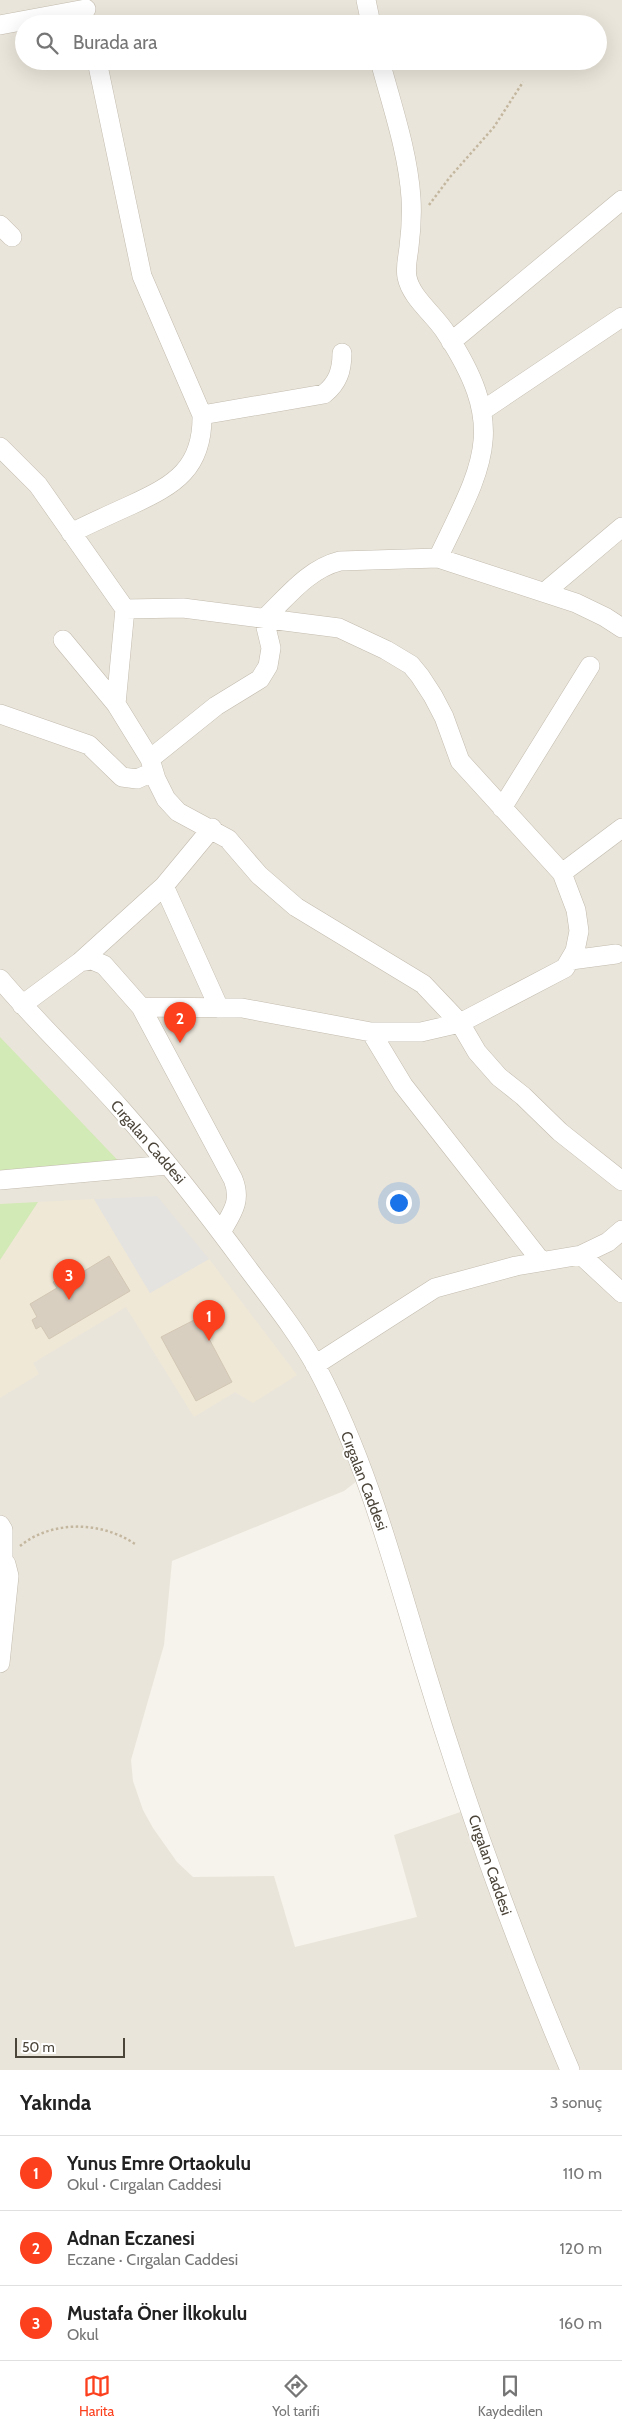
<!DOCTYPE html>
<html lang="tr">
<meta charset="utf-8">
<style>
body{margin:0;font-family:Cabin,sans-serif;background:#f6f6f6;color:#222}
.scale{position:absolute;left:15px;bottom:12px;width:110px;box-sizing:border-box;padding-left:5px;border:2px solid #4b4439;border-top:0;font-size:14px;line-height:18px;white-space:nowrap;color:#4b4439;-webkit-text-stroke:4px #fff;paint-order:stroke}
.you{position:absolute;left:398px;top:1202px;width:18px;height:18px;margin:-12px;border:4px solid #fff;border-radius:50%;background:#1a73e8;box-shadow:0 0 0 8px #1a73e833}
.badge{display:grid;place-items:center;width:32px;height:32px;border-radius:50%;background:#fc3f1d;color:#fff;font-size:16px;font-weight:700}
.pin{position:absolute;translate:-50% -41px;filter:drop-shadow(0 1px 2px #0008)}
.pin::after{content:'';position:absolute;top:26px;width:18px;height:15px;background:inherit;clip-path:polygon(0 0,100% 0,50% 100%)}
.list{margin:0;padding:0;list-style:none}
h2{display:flex;justify-content:space-between;align-items:center;height:65px;margin:0;padding:0 20px;font-size:21px}
h2 small{font-size:16px;font-weight:400;color:#767676}
.list li{display:grid;grid-template-columns:32px 1fr auto;gap:15px;align-items:center;box-sizing:border-box;height:75px;padding:0 20px;border-top:1px solid #e0e0e0}
.list b{display:block;font-size:19px;white-space:nowrap}
.list p{margin:0;font-size:16px;white-space:nowrap;color:#767676}
.list em{font-size:16px;font-style:normal;color:#767676}
.icon{flex:none;width:28px;height:28px;fill:none;stroke:currentColor;stroke-width:2;stroke-linecap:round;stroke-linejoin:round}
.map{position:relative;flex:none;width:622px;height:2070px;overflow:hidden}
.search{position:absolute;background:#fff;box-shadow:0 5px 20px #0002;left:15px;right:15px;top:15px;height:55px;display:flex;align-items:center;gap:12px;box-sizing:border-box;padding:0 18px;border-radius:28px;color:#767676;font-size:19px}
.sheet{height:290px;background:#fff}
nav{display:flex;justify-content:space-around;align-items:center;box-sizing:border-box;height:70px;border-top:1px solid #e0e0e0;background:#fff;font-size:14px;color:#767676}
nav a{display:grid;justify-items:center;gap:2px}
nav .on{color:#fc3f1d}
.map>svg:first-child{display:block}
.residential{fill:#eae5da;fill-rule:evenodd}
.education{fill:#efe8d6}
.green{fill:#d2eab5}
.parking{fill:#e5e3e0}
.building{fill:#d8cfc1;stroke:#d3c7b4}
.lines{fill:none;stroke-linecap:round;stroke-linejoin:round}
.minor-casing{stroke:#c2bbae;stroke-width:20}
.path{stroke:#c4b79f;stroke-width:2.5;stroke-dasharray:2.5 2.5;stroke-linecap:butt}
.minor{stroke:#fff;stroke-width:19}
.labels{text-anchor:middle;dominant-baseline:central;stroke-width:4;stroke-linejoin:round;paint-order:stroke}
.street-label{font-size:15px;fill:#4b4439;stroke:#fff}
</style>
<div class="map">
<svg width="622" height="2070" viewBox="0 0 622 2070">
<rect width="100%" height="100%" fill="#f6f3ec"/>
<path class="residential" d="M 0,0 L 622,0 L 622,2070 L 0,2070 ZM 24,24 L 598,24 L 598,61 L 24,61 ZM 357,1481 L 469,1809 L 394,1835 L 417,1917 L 295,1947 L 274,1876 L 193,1877 L 177,1862 L 153,1828 L 143,1810 L 133,1781 L 131,1760 L 164,1645 L 172,1561 L 344,1491 Z"/>
<path class="education" d="M 94,1199 L 150,1293 L 209,1259 L 297,1375 L 253,1403 L 235,1392 L 194,1417 L 126,1307 L 33,1363 L 39,1374 L 0,1398 L 0,1260 L 38,1202 Z"/>
<path class="green" d="M 0,1037 L 128,1171 L 0,1180 Z
M 38,1202 L 0,1260 L 0,1204 Z"/>
<path class="parking" d="M 157,1196 L 209,1259 L 150,1293 L 94,1199 Z"/>
<path class="building" d="M 109,1256 L 130,1291 L 49,1339 L 41,1326 L 36,1329 L 32,1320 L 37,1317 L 30,1304 L 57,1288 L 53,1282 L 67,1273 L 71,1279 Z
M 198,1318 L 232,1382 L 196,1401 L 161,1337 Z"/>
<g class="lines">
<defs>
<path id="minor" d="M 366,0 L 371,24
M 0,25 L 86,9
M 380,61 C 392,106 408,152 411,198 C 412,214 411,231 409,247 C 408,257 405,267 407,277 C 411,298 435,315 446,333 C 509,429 483,464 438,558
M 0,225 L 12,237
M 451,342 L 622,200
M 482,411 L 622,317
M 202,415 L 324,394 C 338,383 342,370 342,353
M 0,447 L 38,485 L 125,609 L 116,704 L 150,759 L 156,779 L 166,799 L 178,812 L 228,839 L 259,875 L 296,907 L 423,984 L 460,1023 L 477,1052 L 499,1077 L 523,1096 L 560,1132 L 622,1181
M 71,533 C 91,523 111,514 131,505 C 175,485 203,468 202,415 L 142,276 L 97,61
M 545,592 L 622,527
M 125,609 L 183,608 L 339,628 L 386,650 L 411,665 L 420,676 L 433,696 L 444,717 L 460,761 L 562,873 L 576,910 L 579,931 L 575,951 L 565,968 L 460,1023 L 421,1032 L 371,1032 L 242,1008 L 141,1007
M 63,640 L 116,704
M 0,714 L 89,745 L 122,777 L 137,779 L 148,774 L 152,769
M 150,759 L 216,706 L 260,679 L 268,666 L 271,648 L 264,619 C 287,597 308,569 340,561 L 438,558 L 576,603 L 605,617 L 622,628
M 502,808 L 590,666
M 562,873 L 622,828
M 164,886 L 219,1008
M 571,960 L 616,954
M 80,962 L 164,886 L 212,828
M 0,979 C 38,1024 81,1064 120,1108 C 166,1160 208,1214 249,1270 C 273,1302 298,1333 317,1368 C 367,1462 394,1567 425,1669 C 466,1805 514,1939 570,2070
M 22,1005 L 80,962 L 92,960 L 104,965 L 141,1007 L 233,1179 C 242,1201 232,1213 221,1232
M 371,1032 L 403,1085 L 541,1261
M 0,1180 L 168,1165
M 581,1255 L 622,1293
M 315,1365 L 435,1288 L 516,1266 L 581,1255 L 608,1242 L 622,1230
M 0,1525 L 3,1530 L 3,1559
M 0,1557 L 6,1564 L 9,1576 L 0,1663"/>
</defs>
<use href="#minor" class="minor-casing"/>
<path class="path" d="M 429,205 L 450,177 L 494,127 L 523,82
M 20,1546 C 52,1520 101,1521 135,1544"/>
<use href="#minor" class="minor"/>
</g>
<g class="labels">
<g class="street-label">
<text transform="translate(148 1142) rotate(49)">Cırgalan Caddesi</text>
<text transform="translate(364 1481) rotate(69)">Cırgalan Caddesi</text>
<text transform="translate(490 1865) rotate(71)">Cırgalan Caddesi</text>
</g>
</g>
</svg>
<div class="scale">50 m</div>
<div class="you"></div>
<div class="pin badge" style="left:209px;top:1341px">1</div>
<div class="pin badge" style="left:180px;top:1043px">2</div>
<div class="pin badge" style="left:69px;top:1300px">3</div>
<div class="search"><svg class="icon" aria-label="search" viewBox="0 0 24 24"><circle cx="10" cy="10" r="6"/><path d="M15 15l6 6"/></svg>Burada ara</div>
</div>
<section class="sheet">
<h2>Yakında<small>3 sonuç</small></h2>
<ul class="list">
<li><span class="badge">1</span><div><b>Yunus Emre Ortaokulu</b><p>Okul · Cırgalan Caddesi</p></div><em>110 m</em></li>
<li><span class="badge">2</span><div><b>Adnan Eczanesi</b><p>Eczane · Cırgalan Caddesi</p></div><em>120 m</em></li>
<li><span class="badge">3</span><div><b>Mustafa Öner İlkokulu</b><p>Okul</p></div><em>160 m</em></li>
</ul>
</section>
<nav>
<a class="on"><svg class="icon" aria-label="map" viewBox="0 0 24 24"><path d="M3 6l6-2 6 2 6-2v14l-6 2-6-2-6 2zM9 4v14M15 6v14"/></svg>Harita</a>
<a><svg class="icon" aria-label="directions" viewBox="0 0 24 24"><path d="M12 3l9 9-9 9-9-9zM9 14v-3h6M13 9l2 2-2 2"/></svg>Yol tarifi</a>
<a><svg class="icon" aria-label="saved" viewBox="0 0 24 24"><path d="M7 4h10v16l-5-4-5 4z"/></svg>Kaydedilen</a>
</nav>
